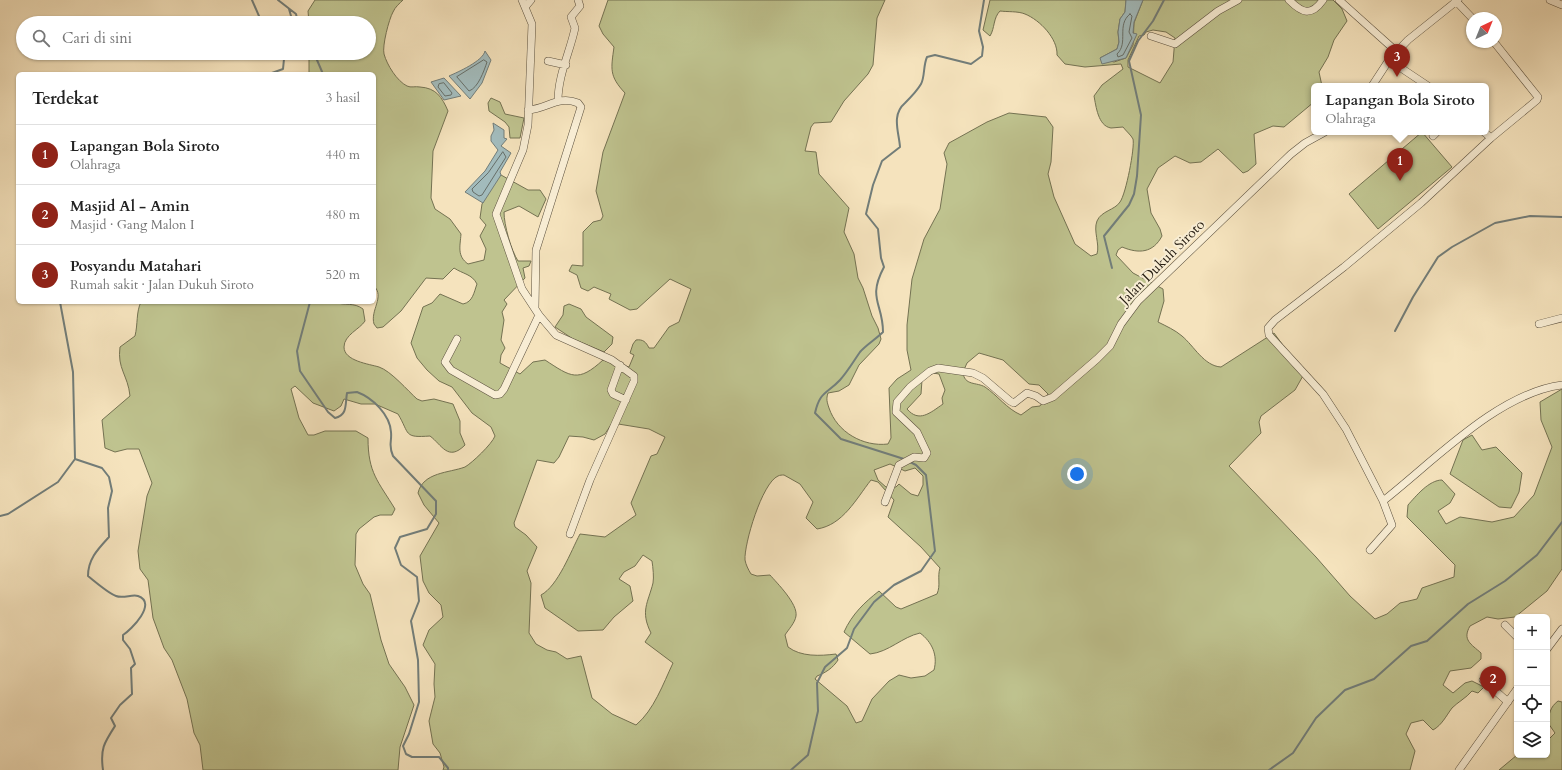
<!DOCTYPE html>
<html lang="id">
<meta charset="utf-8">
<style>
body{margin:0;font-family:Cardo,serif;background:#f6f6f6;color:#222}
.controls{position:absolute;right:12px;bottom:12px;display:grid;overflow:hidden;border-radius:6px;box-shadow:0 1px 3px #0004}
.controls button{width:36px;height:36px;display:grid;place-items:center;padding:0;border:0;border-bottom:1px solid #e0e0e0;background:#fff;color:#222;font:20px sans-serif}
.compass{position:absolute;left:1466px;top:12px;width:36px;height:36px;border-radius:50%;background:#fff;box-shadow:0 1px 3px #0004;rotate:43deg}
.you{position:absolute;left:1077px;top:474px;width:14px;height:14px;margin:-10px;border:3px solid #fff;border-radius:50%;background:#1a73e8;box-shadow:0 0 0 6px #1a73e833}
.badge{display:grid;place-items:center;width:26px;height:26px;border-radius:50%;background:#8f2418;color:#fff;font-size:13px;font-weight:700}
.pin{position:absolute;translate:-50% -33px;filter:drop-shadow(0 1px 2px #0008)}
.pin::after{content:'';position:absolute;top:21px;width:14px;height:12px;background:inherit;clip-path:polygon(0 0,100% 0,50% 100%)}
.popup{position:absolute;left:1311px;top:83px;width:178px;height:52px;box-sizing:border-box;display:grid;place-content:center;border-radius:6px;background:#fff;filter:drop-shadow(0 1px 3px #0005);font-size:13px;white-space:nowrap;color:#767676}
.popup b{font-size:15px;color:#222}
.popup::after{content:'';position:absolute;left:50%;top:100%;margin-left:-8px;border:8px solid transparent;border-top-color:#fff}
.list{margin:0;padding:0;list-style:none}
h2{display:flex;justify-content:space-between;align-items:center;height:52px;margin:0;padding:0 16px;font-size:17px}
h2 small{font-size:13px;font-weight:400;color:#767676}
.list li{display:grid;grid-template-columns:26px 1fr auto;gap:12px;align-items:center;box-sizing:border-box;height:60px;padding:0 16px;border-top:1px solid #e0e0e0}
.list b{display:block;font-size:15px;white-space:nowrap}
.list p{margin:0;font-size:13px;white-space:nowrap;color:#767676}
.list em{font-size:13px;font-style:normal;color:#767676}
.icon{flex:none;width:22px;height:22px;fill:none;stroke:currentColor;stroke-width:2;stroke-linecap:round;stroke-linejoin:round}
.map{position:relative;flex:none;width:1562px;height:770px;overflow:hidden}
.search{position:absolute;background:#fff;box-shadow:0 1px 3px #0004;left:16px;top:16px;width:360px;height:44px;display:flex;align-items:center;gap:10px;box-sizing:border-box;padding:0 14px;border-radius:22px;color:#767676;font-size:15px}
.panel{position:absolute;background:#fff;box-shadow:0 1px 3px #0004;left:16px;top:72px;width:360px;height:232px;border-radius:6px}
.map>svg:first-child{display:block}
.green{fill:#bfc38f;stroke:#747252;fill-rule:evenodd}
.water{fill:#a2bbbc;stroke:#727d79}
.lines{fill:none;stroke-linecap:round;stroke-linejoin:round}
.shore{stroke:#666e68;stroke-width:1}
.stream{stroke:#727d79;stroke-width:2}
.minor-casing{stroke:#5c513f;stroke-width:8}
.minor{stroke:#f8edd4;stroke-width:7}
.labels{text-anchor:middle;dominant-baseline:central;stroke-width:4;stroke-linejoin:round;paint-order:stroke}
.street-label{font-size:14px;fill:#292015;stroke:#f8edd4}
</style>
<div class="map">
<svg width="1562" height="770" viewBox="0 0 1562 770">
<rect width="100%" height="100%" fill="#f5e3bd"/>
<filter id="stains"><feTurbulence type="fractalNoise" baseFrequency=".005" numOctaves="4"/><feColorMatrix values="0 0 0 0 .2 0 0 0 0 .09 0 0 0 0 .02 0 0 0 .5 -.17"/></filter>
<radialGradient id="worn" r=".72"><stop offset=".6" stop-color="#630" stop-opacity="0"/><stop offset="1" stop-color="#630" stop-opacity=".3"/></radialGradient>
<path class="green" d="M 315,0 L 403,0 C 400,3 395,7 393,12 C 389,19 382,46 384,54 C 387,65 397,81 407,86 C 411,88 415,86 420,87 C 436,88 442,97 448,111 L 433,151 L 431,198 L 435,209 L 450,219 L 461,234 C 460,247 457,256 468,264 L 484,260 L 486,249 L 480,236 L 486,225 L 480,218 L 482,204 L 498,177 L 501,175 L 528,190 L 540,190 L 546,199 L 538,217 L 519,206 L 504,212 C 504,225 511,250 518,261 L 531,261 L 529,266 L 523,268 L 525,278 L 504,300 L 507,304 L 502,312 L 504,320 L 501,340 L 505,348 L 501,355 L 500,363 L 520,374 L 533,362 L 545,360 C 571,377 578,383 603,360 L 629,367 L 634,355 L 630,353 L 633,344 L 636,340 C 643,339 646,342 649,348 L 654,348 L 669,327 L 679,322 L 691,289 L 670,279 L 637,309 L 630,310 L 609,299 L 611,294 L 594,287 L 588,291 L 581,288 L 577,275 L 569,271 L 572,265 L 583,266 L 583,232 L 593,222 L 601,220 L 603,216 L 596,191 L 603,152 L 625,93 C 609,76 611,69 614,47 L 603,34 L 599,26 L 608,0 L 885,0 L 877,18 L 873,65 L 868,74 L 844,101 L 831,122 L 814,123 L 811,127 L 805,151 L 816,152 L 819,174 L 849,208 L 844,232 L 854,254 L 858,278 L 863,288 L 872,316 L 878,328 L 881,339 L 879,344 L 859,365 L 849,385 L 839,391 L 828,393 C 826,399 827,402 829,408 C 837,432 863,447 888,444 L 891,438 L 889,388 L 897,379 L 911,370 L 907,350 L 907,325 L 912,279 L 924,239 L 940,209 L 947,164 L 944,153 L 949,143 L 987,122 L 1009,113 L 1046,117 L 1053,127 L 1051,162 L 1048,174 L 1054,197 L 1075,244 L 1091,256 L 1097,254 C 1100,244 1093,231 1097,221 C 1101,211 1115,210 1120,202 C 1126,194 1135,147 1133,139 C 1131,135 1126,131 1123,127 C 1119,127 1115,128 1111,128 C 1098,126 1096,106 1094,96 L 1102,85 L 1123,69 L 1121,64 L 1085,67 L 1065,64 L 1057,55 C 1058,39 1040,20 1025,14 C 1018,11 1007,12 1000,11 C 993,18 995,28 990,36 L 983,30 L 990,0 L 1126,0 L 1125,12 L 1120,19 L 1118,32 L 1119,42 L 1117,49 L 1100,58 L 1114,62 L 1126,58 L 1133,45 L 1134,23 L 1143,0 L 1333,0 L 1342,9 L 1347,21 L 1334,40 L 1328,57 L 1319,72 L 1322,86 L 1314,86 L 1314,102 L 1284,127 L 1273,126 L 1254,134 L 1256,164 L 1248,171 L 1243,173 L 1218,149 L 1201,162 L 1190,163 L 1175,156 L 1158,168 L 1147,189 L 1151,213 L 1160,229 L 1162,236 C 1153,253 1139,254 1122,247 L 1118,250 L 1116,255 L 1133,273 L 1163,289 L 1164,301 L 1158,322 C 1166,326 1175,330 1182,336 C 1194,346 1204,366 1221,367 L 1274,333 L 1304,374 L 1295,390 L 1261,416 L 1259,422 L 1261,433 L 1229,466 L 1316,557 L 1350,596 L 1375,619 L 1387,614 L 1400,603 L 1417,599 L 1422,588 L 1454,577 L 1455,565 L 1407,517 L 1408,505 C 1416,496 1429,480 1442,480 L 1455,494 L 1450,503 L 1438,511 L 1446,524 L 1460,517 L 1492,522 L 1514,517 L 1534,495 L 1552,447 L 1541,420 L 1540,402 L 1562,389 L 1562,569 L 1547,591 L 1515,617 L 1498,619 L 1487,617 L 1470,626 C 1462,640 1471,644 1481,653 L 1481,659 L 1471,668 L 1450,671 L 1443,685 L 1453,693 L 1465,683 L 1472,681 L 1484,687 L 1478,693 L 1472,691 C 1466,698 1458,702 1452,708 C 1446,716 1442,725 1433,730 L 1423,720 L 1411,723 L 1406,734 L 1415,751 L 1410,770 L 443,770 L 444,767 L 440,753 L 433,744 L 429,721 L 435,697 L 434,684 L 435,664 L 423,645 L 429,630 L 443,617 L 441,605 L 429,593 L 423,581 L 420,556 L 439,523 L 424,505 L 418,493 C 423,472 449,473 465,467 C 472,463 492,444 495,436 L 491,427 L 472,413 L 452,387 L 439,381 L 427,370 L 417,358 L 411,343 L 423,307 L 432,303 L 440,294 L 463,304 C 473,302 474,292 477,284 C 472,274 463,274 454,268 L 443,279 L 426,278 L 401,311 L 383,327 L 377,328 L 374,324 C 370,310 385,297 374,286 L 374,74 L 309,74 L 309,53 L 369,53 L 369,23 L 309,23 L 308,11 ZM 1153,30 L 1166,32 L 1175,38 L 1173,62 L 1160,83 L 1128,67 L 1128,60 L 1139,36 L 1144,35 L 1146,32 ZM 979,353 L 1003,360 L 1029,384 L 1039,385 L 1048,394 L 1040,406 L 1032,407 L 1021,415 C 1007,409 997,395 985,387 C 977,382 964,386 963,372 L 967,363 ZM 933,373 L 939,374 L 945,390 L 942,398 L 943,404 C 930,413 919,423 907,409 L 921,394 L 922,380 ZM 612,423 L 649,429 L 665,437 L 657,454 L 651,456 L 631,503 L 636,515 L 605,537 L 580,534 C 571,551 558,586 541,595 L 545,608 L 578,631 L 603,630 L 614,617 L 633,601 L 630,586 L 619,579 L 624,572 L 635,566 L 643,555 L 652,561 C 653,568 654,577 653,583 C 648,603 640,611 651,633 L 645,642 L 673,663 C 663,684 654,710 636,725 L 612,714 L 592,698 L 581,656 L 567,659 L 556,652 L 547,650 L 536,644 L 529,633 L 531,583 L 527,571 L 537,547 L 526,535 L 515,527 L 514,523 L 537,460 L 554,463 L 559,457 L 569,436 L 583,437 L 594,440 L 605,434 ZM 890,464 L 905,471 L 915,468 L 923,476 L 923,485 L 918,496 L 911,494 L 899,484 L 896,487 L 886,487 L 878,480 L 874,470 ZM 784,475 L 800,484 L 813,502 L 806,518 L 817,529 C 843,525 856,499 871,480 L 878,482 L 894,500 L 888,517 L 921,547 L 940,568 C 937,577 941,585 937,594 L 901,609 L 896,607 L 879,591 C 865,602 852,614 844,632 L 870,654 C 889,652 902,637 920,633 C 932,642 938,655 934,670 L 925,676 L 911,678 L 899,675 L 889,681 L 872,699 L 862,721 L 856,723 L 847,706 L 815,679 L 817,676 C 825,673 833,668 838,660 L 836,654 C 820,656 801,657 788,647 L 785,635 C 788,630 795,623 796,616 C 798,604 777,583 770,575 L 757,576 L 751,574 C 748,569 746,565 745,560 C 744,544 762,483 778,476 C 780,475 782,475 784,475 Z
M 491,98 L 500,102 L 505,114 L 524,118 L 520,138 L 510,138 L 509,127 L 505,122 L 489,111 L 488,103 Z
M 1422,132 L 1452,167 L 1378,229 L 1349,194 Z
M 141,302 L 334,302 C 345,306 354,302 363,309 L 365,321 C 360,329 344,335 344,347 C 344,361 369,364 379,367 C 391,371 408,391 417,399 L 422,401 L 434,399 L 453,404 L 460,421 L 460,433 L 465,445 C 448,462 442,445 430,436 C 403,438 410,434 398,414 L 375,404 L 361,404 L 344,399 L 341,406 L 334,411 L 313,403 L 295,386 L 291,389 L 299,418 L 308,435 L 314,435 L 325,431 L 356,431 L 368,438 C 368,473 378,481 395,509 L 392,515 L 380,515 L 374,517 L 359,529 L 356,534 L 355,565 L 363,584 L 370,594 L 381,640 L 389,664 L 405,687 L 414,705 L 400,747 L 398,770 L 203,770 L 200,745 L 194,733 L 187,699 L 172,660 L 164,648 L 153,618 L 148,580 L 140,569 L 138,551 L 147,496 L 152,483 L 139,449 L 127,449 L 115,452 L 105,448 L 102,420 L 130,396 C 128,375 117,369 120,347 L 135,336 C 138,324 136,312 141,302 Z
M 569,304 L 581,309 L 586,317 L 613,337 L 612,344 L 604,352 L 573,339 L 555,327 L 563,315 L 564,306 Z
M 1472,435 L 1482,450 L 1496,447 L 1522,473 L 1519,492 L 1511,508 L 1499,507 L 1450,474 L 1463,440 Z
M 1558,701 L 1562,702 L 1562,770 L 1499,770 L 1517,755 L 1547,755 L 1547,741 L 1555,733 L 1548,723 C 1549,714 1550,707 1558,701 Z"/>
<path class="water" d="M 1126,0 L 1143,0 L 1134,22 L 1133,33 L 1137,34 L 1126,58 L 1102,64 L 1100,58 L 1117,49 L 1119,42 L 1118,32 L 1120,19 L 1125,12 Z
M 485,51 L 491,60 L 482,83 L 470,99 L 449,76 C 458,72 483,61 485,51 Z
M 444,78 L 461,96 L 444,100 L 431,82 Z
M 493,123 L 504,130 L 504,138 L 507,139 L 501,146 L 511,153 L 500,172 L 501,175 L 483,203 L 465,192 L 485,171 L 498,150 L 491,141 L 491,136 L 494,130 Z"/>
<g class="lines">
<path class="shore" d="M 1130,14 L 1132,16 L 1129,32 L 1132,38 L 1123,55 L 1118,57 L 1117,54 C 1129,43 1116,25 1130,14 Z
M 484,60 L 487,62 C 484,71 478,88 469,91 L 457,77 Z
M 444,83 L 452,93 L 451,95 L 445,96 L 438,87 L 439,84 Z
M 503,152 L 506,157 L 482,195 L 479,196 L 473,192 L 472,189 L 488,173 Z"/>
<path class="stream" d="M 252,0 L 262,23
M 278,0 L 296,14 L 298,23
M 289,9 L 293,23
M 278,53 L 284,59
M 314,53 L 323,74
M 269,74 L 283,69 L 284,59 L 290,53
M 1112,268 L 1104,236 L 1129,205 L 1134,194 L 1137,176 L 1141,115 L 1129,61 L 1138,41 L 1153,21 L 1164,0
M 310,302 L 297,351 L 300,371 L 328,412 L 335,418 C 348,415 345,404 347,393 L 357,392 C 373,398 390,415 391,432 C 392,443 388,445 393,456 L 436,501 L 436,514 L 427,529 L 400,537 L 395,548 L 401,565 L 417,577 L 419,601 L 411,621 L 418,660 L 419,702 L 409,734 L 403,746 L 406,754 L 412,757 L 439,757 L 448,768 L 448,770
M 1395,331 L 1413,297 L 1438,257 L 1452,247 L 1495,223 L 1530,216 L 1562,217
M 75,459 L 102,468 L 109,477 L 112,491 L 108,508 L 109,537 C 98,549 88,559 88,576 C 94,581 110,594 116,596 C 123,599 132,594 138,596 C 158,603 131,630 123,635 L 123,640 L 130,649 L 135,664 L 131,668 L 132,694 L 120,705 L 111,718 L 115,726 C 104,743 100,749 103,770
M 904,459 L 841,439 L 815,413 C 820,391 827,394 840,380 C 848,371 853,362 860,352 C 866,345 876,339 883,332 C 883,303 867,299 884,267 L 881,258 L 878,229 L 866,214 L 873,185 L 882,161 L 900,147 C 899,132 891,115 905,103 C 910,98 917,91 921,84 C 925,77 923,66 927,57 L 935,55 L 971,64 L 982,56 L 983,47 L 979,31 L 984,0
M 0,516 L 8,514 L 58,482 L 75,459 L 73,372 L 60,302
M 791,770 L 808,755 L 818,711 L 817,683 L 825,667 L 847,648 L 854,629 L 874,602 L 894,585 L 921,571 L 935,551 L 926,475 L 916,465 L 910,462
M 1269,770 L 1293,753 L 1316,718 L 1345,690 L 1374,679 L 1411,646 L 1427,641 L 1468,604 L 1505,581 L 1537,555 L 1562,522"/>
<defs>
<path id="minor" d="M 1289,0 C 1302,13 1311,17 1323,0
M 1339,0 L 1397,52
M 1455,0 L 1472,18
M 1550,0 L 1562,5
M 526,6 L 531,0
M 1151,36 L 1175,44 L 1218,11 L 1238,0
M 1389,60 L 1428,86
M 548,61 L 566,65
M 1372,86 L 1389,60 L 1408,40 L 1458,0
M 558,101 C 558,75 570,52 575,28 L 571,17 L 580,6 L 578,0
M 528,110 C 547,109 558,95 578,103 L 581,107 L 536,250 L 535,308
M 1484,132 L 1491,138
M 1433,136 L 1437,132
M 539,315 L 556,335 L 612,360 L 634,376 L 634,381 L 590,480 L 570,534
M 1539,324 L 1562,318
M 457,339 L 445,362 L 451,370 L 495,395 L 500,394 L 504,389 L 539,315 L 522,289 L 496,214 L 523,150 L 528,125 L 532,24 L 522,0
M 620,365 L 611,390 L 613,394 L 626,400
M 1383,501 L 1346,429 L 1323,394 L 1269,335 L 1268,328 L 1275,320 L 1344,267 L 1421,203 L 1491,138 L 1537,100 L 1538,97 L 1494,42
M 885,502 L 899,465 L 914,457 L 924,458 L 927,453 L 917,432 L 896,412 L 897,402 L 910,387 L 930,371 L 938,368 L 973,373 L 983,378 L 1010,401 L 1014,403 L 1027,393 L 1036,396 L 1043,401 L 1053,397 L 1097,359 L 1110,346 L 1121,324 L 1138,301 L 1291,154 L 1305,143 L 1325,132
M 1370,550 L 1392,525 L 1383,501 C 1433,462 1498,393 1562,385
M 1505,625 L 1517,637
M 1547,649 L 1562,629
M 1483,680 L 1508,702
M 1459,770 L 1517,689"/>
</defs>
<use href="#minor" class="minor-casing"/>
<use href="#minor" class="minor"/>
</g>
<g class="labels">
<g class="street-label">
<text transform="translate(1162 262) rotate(-45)">Jalan Dukuh Siroto</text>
</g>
</g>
<rect width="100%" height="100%" filter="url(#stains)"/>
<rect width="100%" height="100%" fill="url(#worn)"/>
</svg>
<div class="controls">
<button>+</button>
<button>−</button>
<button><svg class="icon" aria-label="locate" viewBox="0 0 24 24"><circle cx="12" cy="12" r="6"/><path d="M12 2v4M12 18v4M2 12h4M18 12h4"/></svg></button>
<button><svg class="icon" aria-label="layers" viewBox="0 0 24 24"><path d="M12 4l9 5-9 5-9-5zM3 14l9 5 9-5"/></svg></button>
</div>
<svg class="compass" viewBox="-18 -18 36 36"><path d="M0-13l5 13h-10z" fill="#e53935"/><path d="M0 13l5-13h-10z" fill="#767676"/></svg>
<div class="you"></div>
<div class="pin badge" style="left:1400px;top:181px">1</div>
<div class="popup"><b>Lapangan Bola Siroto</b>Olahraga</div>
<div class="pin badge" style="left:1493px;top:699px">2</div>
<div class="pin badge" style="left:1397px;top:77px">3</div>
<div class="search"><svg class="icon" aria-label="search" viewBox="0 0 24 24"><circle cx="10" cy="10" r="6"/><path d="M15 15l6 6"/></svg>Cari di sini</div>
<section class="panel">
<h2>Terdekat<small>3 hasil</small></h2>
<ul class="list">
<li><span class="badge">1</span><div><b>Lapangan Bola Siroto</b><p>Olahraga</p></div><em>440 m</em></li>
<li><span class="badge">2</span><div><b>Masjid Al - Amin</b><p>Masjid · Gang Malon I</p></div><em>480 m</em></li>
<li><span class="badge">3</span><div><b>Posyandu Matahari</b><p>Rumah sakit · Jalan Dukuh Siroto</p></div><em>520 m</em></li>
</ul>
</section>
</div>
